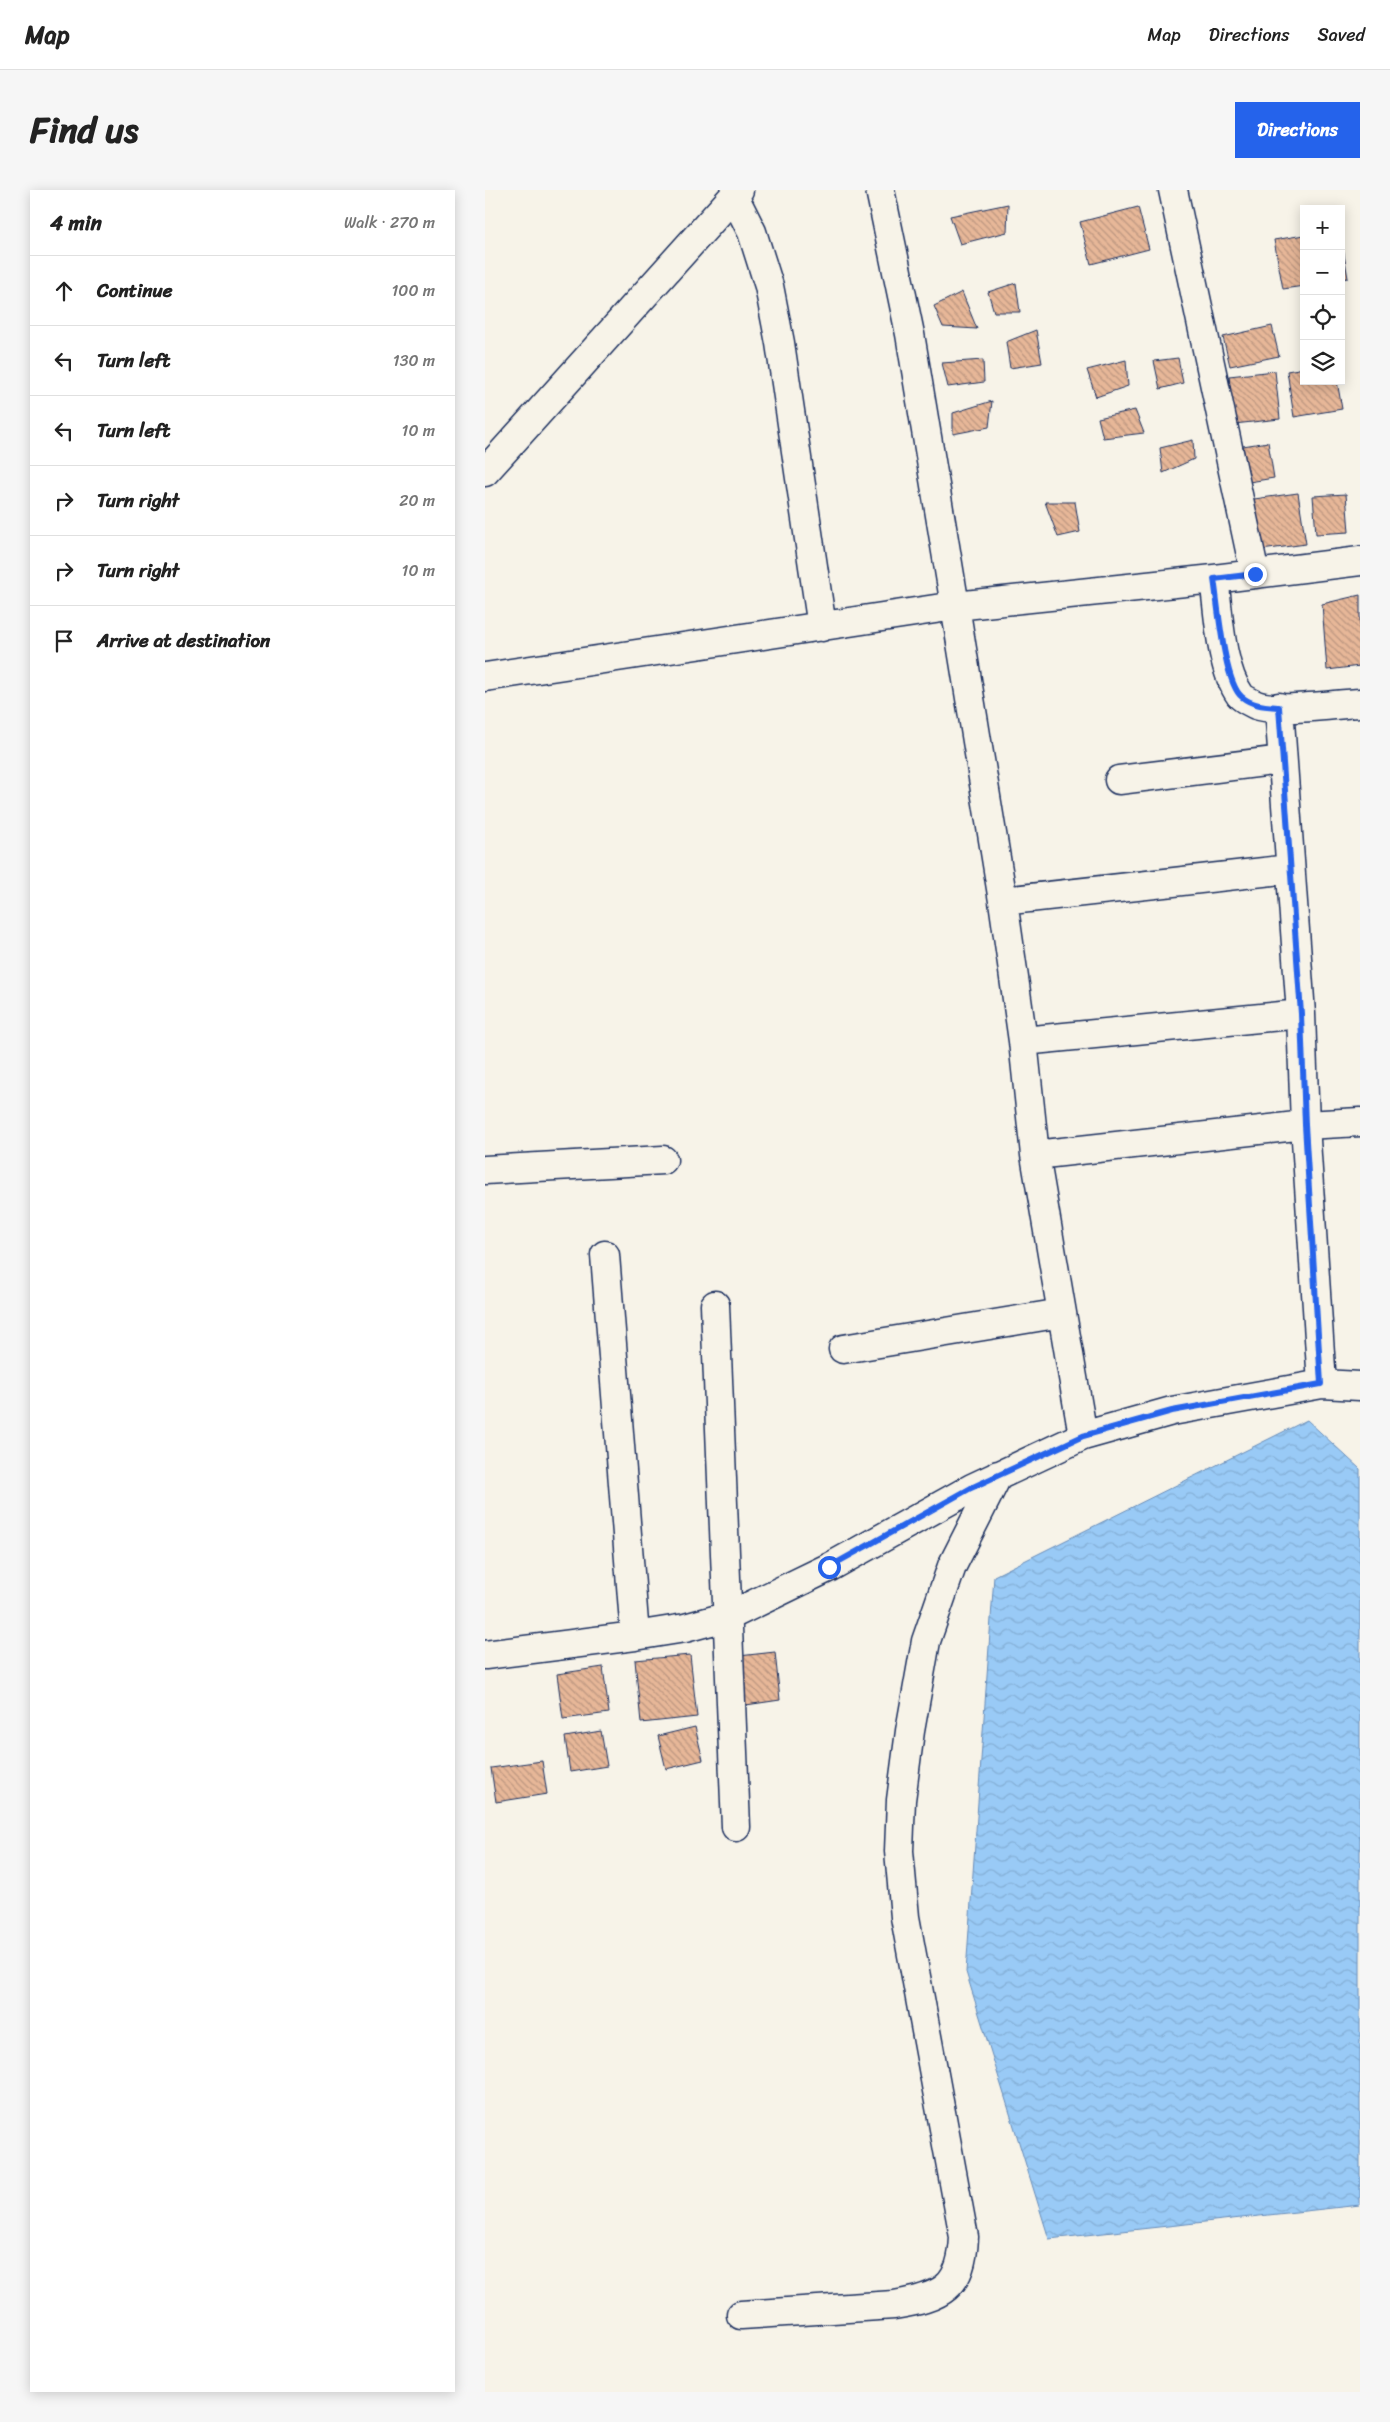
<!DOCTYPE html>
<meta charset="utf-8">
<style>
body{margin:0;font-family:Sriracha,sans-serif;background:#f6f6f6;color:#222}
.controls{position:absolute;right:15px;top:15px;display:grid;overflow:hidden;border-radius:0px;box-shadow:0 2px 12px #0003}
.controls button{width:45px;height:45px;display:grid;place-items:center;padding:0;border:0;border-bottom:1px solid #e0e0e0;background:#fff;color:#222;font:25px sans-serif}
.stop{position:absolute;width:15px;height:15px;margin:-11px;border:4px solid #2563eb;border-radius:50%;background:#fff}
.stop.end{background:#2563eb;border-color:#fff;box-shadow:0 1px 5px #0008}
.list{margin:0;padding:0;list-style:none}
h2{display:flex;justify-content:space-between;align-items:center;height:65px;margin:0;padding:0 20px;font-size:21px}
h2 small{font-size:16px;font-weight:400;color:#767676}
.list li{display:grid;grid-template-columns:32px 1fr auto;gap:15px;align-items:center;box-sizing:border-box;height:70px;padding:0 20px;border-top:1px solid #e0e0e0}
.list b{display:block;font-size:19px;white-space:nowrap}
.list em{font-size:16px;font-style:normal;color:#767676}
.icon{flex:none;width:28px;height:28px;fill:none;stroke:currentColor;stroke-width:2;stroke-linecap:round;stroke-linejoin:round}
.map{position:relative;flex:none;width:875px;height:2202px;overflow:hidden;border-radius:0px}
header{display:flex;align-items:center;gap:30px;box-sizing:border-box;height:70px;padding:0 25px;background:#fff;border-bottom:1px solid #e0e0e0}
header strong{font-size:24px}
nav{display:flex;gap:28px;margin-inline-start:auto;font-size:18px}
.intro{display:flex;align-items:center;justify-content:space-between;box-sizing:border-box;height:120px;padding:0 30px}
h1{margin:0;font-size:35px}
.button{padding:12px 22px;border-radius:0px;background:#2563eb;color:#fff;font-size:18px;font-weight:700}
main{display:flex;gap:30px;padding:0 30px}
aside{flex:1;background:#fff;border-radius:0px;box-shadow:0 2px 12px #0003}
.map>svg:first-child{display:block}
.water{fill:url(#water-waves);stroke:#678cb9}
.building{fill:url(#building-back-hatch);stroke:#1b2f5e}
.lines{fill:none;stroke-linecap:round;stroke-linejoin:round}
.minor-casing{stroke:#1b2f5e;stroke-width:31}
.minor{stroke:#f7f3e8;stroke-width:28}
.route{stroke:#2563eb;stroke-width:6}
</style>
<header>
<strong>Map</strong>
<nav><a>Map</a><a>Directions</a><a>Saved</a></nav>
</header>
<div class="intro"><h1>Find us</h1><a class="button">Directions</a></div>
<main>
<aside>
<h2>4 min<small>Walk · 270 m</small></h2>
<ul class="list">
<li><svg class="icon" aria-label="ahead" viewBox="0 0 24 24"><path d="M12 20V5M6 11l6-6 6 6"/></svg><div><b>Continue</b></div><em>100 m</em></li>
<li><svg class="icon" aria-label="left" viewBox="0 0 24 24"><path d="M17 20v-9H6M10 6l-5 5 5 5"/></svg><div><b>Turn left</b></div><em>130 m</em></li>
<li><svg class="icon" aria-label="left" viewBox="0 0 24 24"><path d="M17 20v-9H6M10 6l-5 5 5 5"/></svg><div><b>Turn left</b></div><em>10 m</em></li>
<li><svg class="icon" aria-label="right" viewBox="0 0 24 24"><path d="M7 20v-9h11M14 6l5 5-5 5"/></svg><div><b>Turn right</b></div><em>20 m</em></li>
<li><svg class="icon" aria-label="right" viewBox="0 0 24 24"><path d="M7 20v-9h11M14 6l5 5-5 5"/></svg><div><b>Turn right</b></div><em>10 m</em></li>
<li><svg class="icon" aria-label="arrive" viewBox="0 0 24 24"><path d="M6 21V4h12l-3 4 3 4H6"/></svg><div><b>Arrive at destination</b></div></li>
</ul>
</aside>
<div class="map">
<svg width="875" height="2202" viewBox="0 0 875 2202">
<defs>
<pattern id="water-waves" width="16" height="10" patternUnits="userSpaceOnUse" patternTransform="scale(1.25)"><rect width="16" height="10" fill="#99caf6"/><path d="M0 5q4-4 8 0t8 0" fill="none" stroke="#83aed5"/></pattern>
<pattern id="building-back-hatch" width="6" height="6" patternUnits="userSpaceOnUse" patternTransform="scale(1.25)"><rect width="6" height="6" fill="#e7b798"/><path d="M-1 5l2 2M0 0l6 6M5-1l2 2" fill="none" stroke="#ba957f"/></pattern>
</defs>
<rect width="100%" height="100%" fill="#f7f3e8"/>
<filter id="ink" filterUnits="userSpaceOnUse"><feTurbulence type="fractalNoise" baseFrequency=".02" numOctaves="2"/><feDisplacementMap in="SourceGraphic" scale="10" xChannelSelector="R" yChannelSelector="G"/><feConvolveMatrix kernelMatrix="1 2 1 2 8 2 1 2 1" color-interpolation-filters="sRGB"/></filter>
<g filter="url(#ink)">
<path class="water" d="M 822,1230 L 875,1279 L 875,2015 L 564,2049 L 481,1782 L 509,1386 Z"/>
<path class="building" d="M 523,14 L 522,42 L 475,54 L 465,26 Z
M 653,17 L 664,59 L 606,74 L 595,32 Z
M 819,45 L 819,96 L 798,99 L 789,50 Z
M 856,47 L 863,88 L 856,89 Z
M 531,93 L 535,122 L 509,122 L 503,102 Z
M 477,102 L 492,139 L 458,137 L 449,116 Z
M 787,136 L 794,166 L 745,176 L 738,147 Z
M 551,140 L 557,173 L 525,178 L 521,152 Z
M 693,168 L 698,193 L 675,199 L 669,171 Z
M 498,170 L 499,192 L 463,197 L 457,173 Z
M 641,170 L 643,196 L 611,207 L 602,180 Z
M 819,178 L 819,191 L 852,191 L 857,219 L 809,227 L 802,181 Z
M 790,181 L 795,229 L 749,234 L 744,186 Z
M 507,211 L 504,237 L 468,244 L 468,223 Z
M 650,220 L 659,243 L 618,248 L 613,228 Z
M 708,250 L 709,269 L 678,283 L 675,258 Z
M 783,252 L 789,288 L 764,292 L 758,256 Z
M 813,303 L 821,354 L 769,361 L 762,310 Z
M 861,304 L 864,342 L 831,344 L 828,306 Z
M 560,312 L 590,312 L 595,342 L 573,347 Z
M 875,405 L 875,476 L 842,480 L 837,414 Z
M 290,1462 L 295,1510 L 261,1515 L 254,1466 Z
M 205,1465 L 212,1527 L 156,1533 L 150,1470 Z
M 118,1477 L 124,1523 L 78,1529 L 72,1484 Z
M 210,1537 L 218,1570 L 181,1579 L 173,1546 Z
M 116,1541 L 122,1576 L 85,1582 L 80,1547 Z
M 57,1571 L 62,1604 L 11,1612 L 6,1578 Z"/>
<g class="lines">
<defs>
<path id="minor" d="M 395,0 L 425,144 L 470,416 L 518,711 L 538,851 L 550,965 L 598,1246
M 688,0 L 770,384
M 249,6 L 267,42 L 284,96 L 295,153 L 337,437
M 0,282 L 254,0
M 729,389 C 734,423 735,477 755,505 C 758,509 767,513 771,515 C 793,523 850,514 875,513
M 0,487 L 470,416 L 729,389 L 875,371
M 794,517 L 816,824 L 820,935 L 837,1194
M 634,590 L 797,570
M 518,711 L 805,679
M 538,851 L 816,824
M 550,965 L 820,935 L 875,932
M 0,980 L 178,970
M 120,1065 L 150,1446
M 230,1115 L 251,1637
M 358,1159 L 577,1123
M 0,1465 L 150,1446 L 200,1438 L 244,1426 L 345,1377 L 487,1298 L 598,1246 L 687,1221 L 837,1194 L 875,1196
M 256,2125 L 409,2115 C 457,2107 477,2098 479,2047 L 420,1727 L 414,1661 L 416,1610 L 425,1541 L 441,1451 L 467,1376 L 513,1285"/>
</defs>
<use href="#minor" class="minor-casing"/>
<use href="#minor" class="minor"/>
</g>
</g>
<g class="lines" filter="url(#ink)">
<path class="route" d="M 344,1377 L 486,1298 L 598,1246 L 687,1221 L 836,1194 L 820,935 L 816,824 L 794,517 C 781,516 768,516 757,507 C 739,493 733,414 729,389 L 770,384"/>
</g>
</svg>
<div class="controls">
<button>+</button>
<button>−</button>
<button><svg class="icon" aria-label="locate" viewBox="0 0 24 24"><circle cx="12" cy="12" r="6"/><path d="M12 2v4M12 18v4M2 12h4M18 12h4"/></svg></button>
<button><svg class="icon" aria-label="layers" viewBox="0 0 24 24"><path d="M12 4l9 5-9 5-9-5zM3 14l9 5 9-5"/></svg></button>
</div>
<div class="stop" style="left:344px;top:1377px"></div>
<div class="stop end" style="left:770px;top:384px"></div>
</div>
</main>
